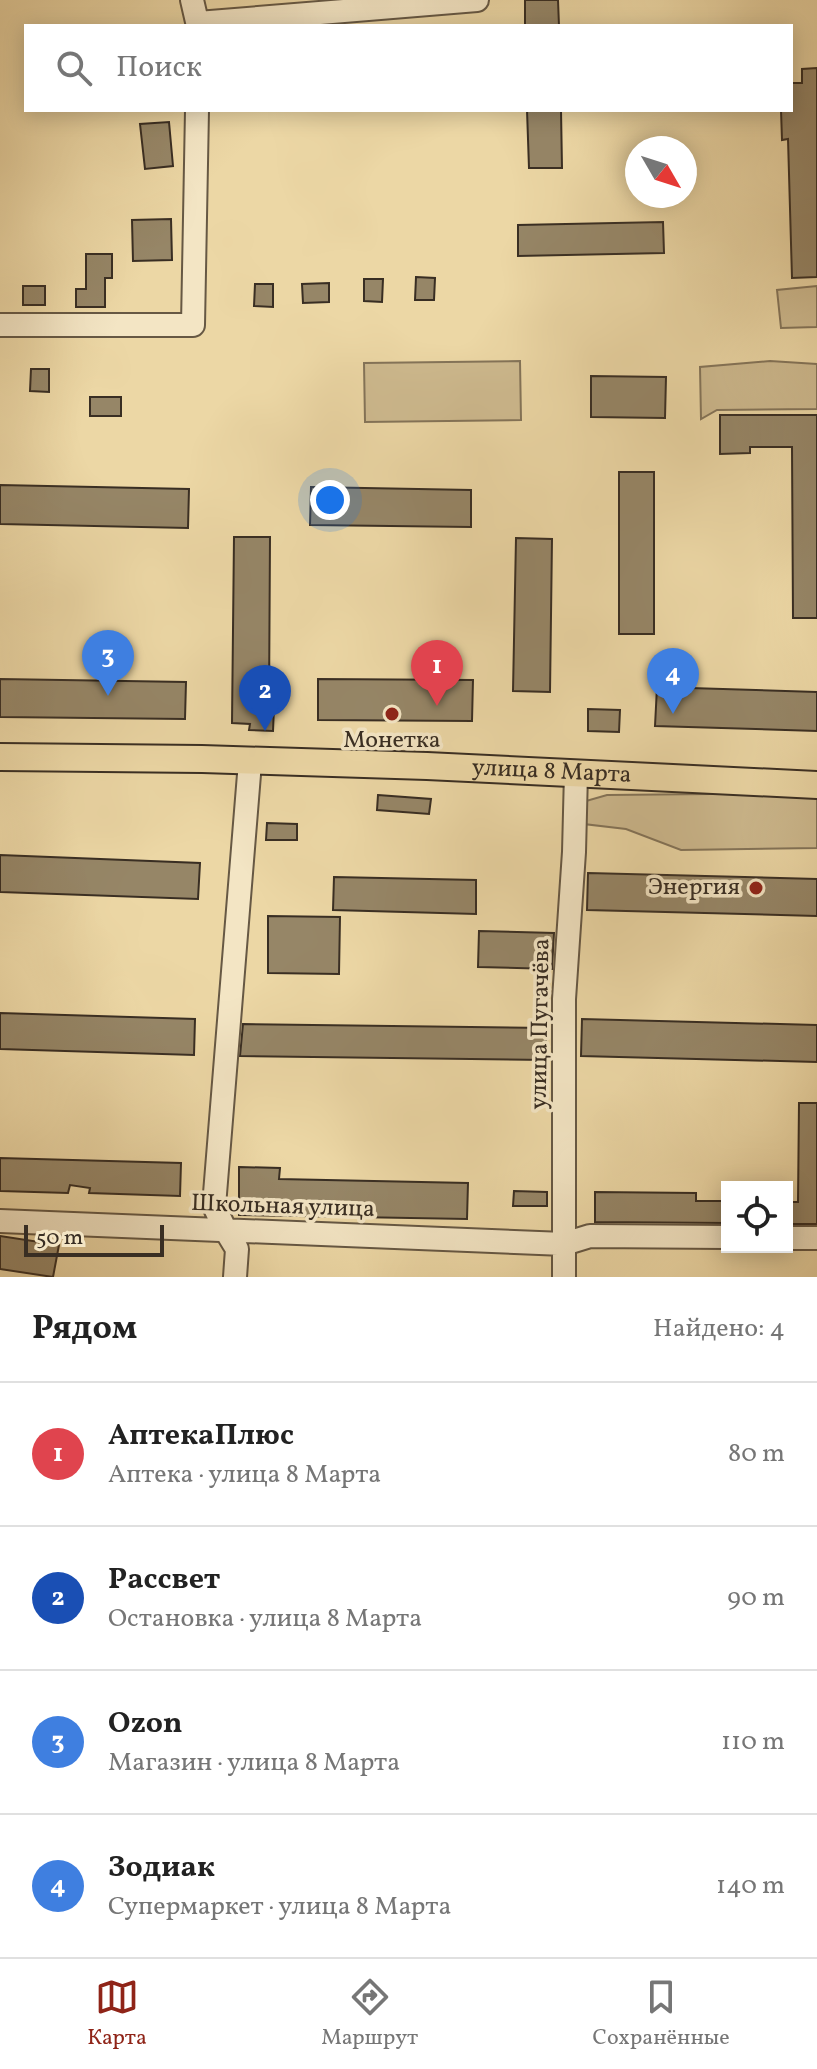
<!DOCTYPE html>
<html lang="ru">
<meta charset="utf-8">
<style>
body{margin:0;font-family:Vollkorn,serif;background:#f2f2f2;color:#222}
.controls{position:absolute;right:24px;bottom:24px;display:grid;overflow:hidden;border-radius:0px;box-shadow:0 4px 20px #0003}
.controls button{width:72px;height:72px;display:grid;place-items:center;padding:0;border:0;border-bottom:2px solid #e0e0e0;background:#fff;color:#222;font:40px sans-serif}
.compass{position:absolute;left:625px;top:136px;width:72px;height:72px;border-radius:50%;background:#fff;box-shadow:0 4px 20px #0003;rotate:129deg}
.scale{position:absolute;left:24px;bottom:20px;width:140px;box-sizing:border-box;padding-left:8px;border:4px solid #392e23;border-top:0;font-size:22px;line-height:28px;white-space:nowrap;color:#392e23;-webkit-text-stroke:6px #f3e5c4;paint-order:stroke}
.you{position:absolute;left:330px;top:500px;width:28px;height:28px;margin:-20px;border:6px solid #fff;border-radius:50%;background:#1a73e8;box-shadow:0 0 0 12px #1a73e833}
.badge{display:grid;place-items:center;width:52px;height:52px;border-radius:50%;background:#8f2418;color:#fff;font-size:26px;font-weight:700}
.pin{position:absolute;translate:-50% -66px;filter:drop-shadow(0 2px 4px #0008)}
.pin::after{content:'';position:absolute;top:42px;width:28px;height:24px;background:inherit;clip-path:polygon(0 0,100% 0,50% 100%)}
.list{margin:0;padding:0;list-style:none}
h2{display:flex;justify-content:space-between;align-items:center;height:104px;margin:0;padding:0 32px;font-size:34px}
h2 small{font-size:26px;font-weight:400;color:#767676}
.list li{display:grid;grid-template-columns:52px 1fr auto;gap:24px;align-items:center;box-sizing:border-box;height:144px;padding:0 32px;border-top:2px solid #e0e0e0}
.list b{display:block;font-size:30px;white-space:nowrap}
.list p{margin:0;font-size:26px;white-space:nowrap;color:#767676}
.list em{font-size:26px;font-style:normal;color:#767676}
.icon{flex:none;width:44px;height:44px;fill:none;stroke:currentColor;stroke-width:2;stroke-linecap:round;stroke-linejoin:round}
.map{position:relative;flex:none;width:817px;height:1277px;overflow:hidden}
.search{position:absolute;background:#fff;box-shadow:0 4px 20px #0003;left:24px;right:24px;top:24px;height:88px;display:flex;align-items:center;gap:20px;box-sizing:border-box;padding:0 28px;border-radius:0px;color:#767676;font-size:30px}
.sheet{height:680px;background:#fff}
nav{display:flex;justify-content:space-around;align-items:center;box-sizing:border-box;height:112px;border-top:2px solid #e0e0e0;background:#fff;font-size:22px;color:#767676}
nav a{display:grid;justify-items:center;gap:4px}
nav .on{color:#8f2418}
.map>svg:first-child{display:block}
.green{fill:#ceba8f;stroke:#847459;stroke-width:2}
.building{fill:#968667;stroke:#392e23;stroke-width:2}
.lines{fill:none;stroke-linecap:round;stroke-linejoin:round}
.minor-casing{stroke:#665844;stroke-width:26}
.major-casing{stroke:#392e23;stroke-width:30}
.minor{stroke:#f3e5c4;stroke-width:22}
.major{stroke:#ecd7a5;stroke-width:26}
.poi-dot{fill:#8f2418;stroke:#f3e5c4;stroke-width:3}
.labels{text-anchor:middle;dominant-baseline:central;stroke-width:7;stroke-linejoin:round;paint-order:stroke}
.poi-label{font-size:24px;fill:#392e23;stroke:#f3e5c4}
.street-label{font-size:24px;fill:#392e23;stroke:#f3e5c4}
</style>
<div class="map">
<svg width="817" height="1277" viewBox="0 0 817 1277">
<rect width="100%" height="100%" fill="#ecd7a5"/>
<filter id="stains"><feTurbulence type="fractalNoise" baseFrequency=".0025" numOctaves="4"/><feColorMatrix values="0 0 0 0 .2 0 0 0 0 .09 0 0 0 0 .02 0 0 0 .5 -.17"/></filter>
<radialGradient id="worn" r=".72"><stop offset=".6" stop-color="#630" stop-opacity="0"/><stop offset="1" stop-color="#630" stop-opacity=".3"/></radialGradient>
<path class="green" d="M 817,286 L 817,327 L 781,328 L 777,290 Z
M 520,361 L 521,420 L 365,422 L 364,363 Z
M 770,361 L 817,364 L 817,409 L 717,410 L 701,419 L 700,367 Z
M 817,793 L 817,848 L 681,850 L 626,829 L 584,824 L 586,801 L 607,795 Z"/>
<path class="building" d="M 525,0 L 558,0 L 559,26 L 525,26 Z
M 817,68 L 817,277 L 792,278 L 788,139 L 782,140 L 781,110 L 791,110 L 791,83 L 802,83 L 802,69 Z
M 527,110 L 561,110 L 562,168 L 529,168 Z
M 169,122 L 173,166 L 145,169 L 140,124 Z
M 171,219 L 172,260 L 133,261 L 132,220 Z
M 663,222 L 664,253 L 518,256 L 518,225 Z
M 86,254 L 112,254 L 112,278 L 105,278 L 105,307 L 76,307 L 76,289 L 86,289 Z
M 416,277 L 435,278 L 434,300 L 415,300 Z
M 364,279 L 383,279 L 382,302 L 364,301 Z
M 329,283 L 329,302 L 303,303 L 302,284 Z
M 255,284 L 273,284 L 273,307 L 254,306 Z
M 23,286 L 45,286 L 45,305 L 23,305 Z
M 31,369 L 49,369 L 49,392 L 30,391 Z
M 591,376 L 666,377 L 665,418 L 591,417 Z
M 90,397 L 121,397 L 121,416 L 90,416 Z
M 720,415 L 817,415 L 817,618 L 793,618 L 792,447 L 750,447 L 750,453 L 720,454 Z
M 619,472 L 654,472 L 654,634 L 619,634 Z
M 0,485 L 189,489 L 188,528 L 0,524 Z
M 311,487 L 471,490 L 471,527 L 310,525 Z
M 234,537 L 270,537 L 269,706 L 274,707 L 273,731 L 249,730 L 250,724 L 232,723 Z
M 516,538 L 552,539 L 550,692 L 513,691 Z
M 0,679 L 186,682 L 185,719 L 0,717 Z
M 318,679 L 473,680 L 472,721 L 318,720 Z
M 657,687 L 817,692 L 817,731 L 655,726 Z
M 588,709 L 620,710 L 619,732 L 588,731 Z
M 378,795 L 431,799 L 429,814 L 377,810 Z
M 267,823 L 297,824 L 297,840 L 266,840 Z
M 0,855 L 200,863 L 198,899 L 0,892 Z
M 588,873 L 817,879 L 817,916 L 587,910 Z
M 334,877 L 476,880 L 476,914 L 333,910 Z
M 268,916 L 340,917 L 339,974 L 268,973 Z
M 479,931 L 554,933 L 552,969 L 478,967 Z
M 0,1013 L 195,1019 L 194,1055 L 0,1049 Z
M 582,1019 L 817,1025 L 817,1062 L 581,1056 Z
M 243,1024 L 546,1028 L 546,1060 L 240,1056 Z
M 799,1103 L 817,1103 L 817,1224 L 787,1224 L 787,1202 L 798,1202 Z
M 0,1158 L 181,1163 L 180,1196 L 89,1193 L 90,1188 L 70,1185 L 68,1193 L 0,1191 Z
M 239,1167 L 280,1168 L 279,1179 L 468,1183 L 467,1219 L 239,1215 Z
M 514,1191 L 547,1192 L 547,1206 L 513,1206 Z
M 595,1192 L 696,1193 L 696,1201 L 727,1201 L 727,1223 L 595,1222 Z
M 0,1236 L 59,1245 L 53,1277 L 0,1269 Z"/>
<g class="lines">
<defs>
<path id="minor" d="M 192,0 L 198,26
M 198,23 L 477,0
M 0,325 L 193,325 L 197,110
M 0,1221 L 564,1244 L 590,1236 L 727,1237
M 787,1238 L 817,1238
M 235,1277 L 237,1249 L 226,1231 L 214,1206 L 250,762
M 564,1277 L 564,999 L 574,852 L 576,773"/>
<g id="major">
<path id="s1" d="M 0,757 L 202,759 L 427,766 L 817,785"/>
</g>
</defs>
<use href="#minor" class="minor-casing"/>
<use href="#major" class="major-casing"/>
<use href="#minor" class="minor"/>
<use href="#major" class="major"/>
</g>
<g class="poi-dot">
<circle cx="392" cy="714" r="8"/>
<circle cx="756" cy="888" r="8"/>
</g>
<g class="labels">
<g class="poi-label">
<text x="392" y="741">Монетка</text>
<text x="740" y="888" text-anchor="end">Энергия</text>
</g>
<g class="street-label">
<text stroke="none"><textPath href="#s1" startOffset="552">улица 8 Марта</textPath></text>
<text transform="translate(541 1024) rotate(-89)">улица Пугачёва</text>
<text transform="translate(283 1207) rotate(2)">Школьная улица</text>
</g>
</g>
<rect width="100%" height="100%" filter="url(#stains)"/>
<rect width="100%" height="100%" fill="url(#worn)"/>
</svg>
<div class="controls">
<button><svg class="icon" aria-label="locate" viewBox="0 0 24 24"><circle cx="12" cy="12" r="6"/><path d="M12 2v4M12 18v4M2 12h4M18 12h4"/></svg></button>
</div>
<svg class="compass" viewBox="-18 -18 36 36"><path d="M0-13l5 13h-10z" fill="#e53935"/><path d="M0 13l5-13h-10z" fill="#767676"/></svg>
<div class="scale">50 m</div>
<div class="you"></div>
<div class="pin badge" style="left:437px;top:706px;background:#e0444e">1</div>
<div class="pin badge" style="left:265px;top:731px;background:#1a4fb4">2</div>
<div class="pin badge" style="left:108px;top:696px;background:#3f7fe0">3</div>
<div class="pin badge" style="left:673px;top:714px;background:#3f7fe0">4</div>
<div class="search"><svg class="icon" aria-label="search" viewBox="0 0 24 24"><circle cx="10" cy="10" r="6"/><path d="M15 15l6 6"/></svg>Поиск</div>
</div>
<section class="sheet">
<h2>Рядом<small>Найдено: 4</small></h2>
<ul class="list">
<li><span class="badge" style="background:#e0444e">1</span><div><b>АптекаПлюс</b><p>Аптека · улица 8 Марта</p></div><em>80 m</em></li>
<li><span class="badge" style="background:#1a4fb4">2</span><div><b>Рассвет</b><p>Остановка · улица 8 Марта</p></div><em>90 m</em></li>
<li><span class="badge" style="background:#3f7fe0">3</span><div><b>Ozon</b><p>Магазин · улица 8 Марта</p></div><em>110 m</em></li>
<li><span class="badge" style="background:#3f7fe0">4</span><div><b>Зодиак</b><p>Супермаркет · улица 8 Марта</p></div><em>140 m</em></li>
</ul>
</section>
<nav>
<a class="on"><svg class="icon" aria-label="map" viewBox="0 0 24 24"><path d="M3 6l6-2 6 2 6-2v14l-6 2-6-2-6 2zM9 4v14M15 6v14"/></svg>Карта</a>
<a><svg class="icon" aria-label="directions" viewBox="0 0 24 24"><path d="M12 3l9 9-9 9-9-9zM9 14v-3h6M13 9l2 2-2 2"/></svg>Маршрут</a>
<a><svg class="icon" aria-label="saved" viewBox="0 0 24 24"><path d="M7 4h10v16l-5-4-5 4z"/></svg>Сохранённые</a>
</nav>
